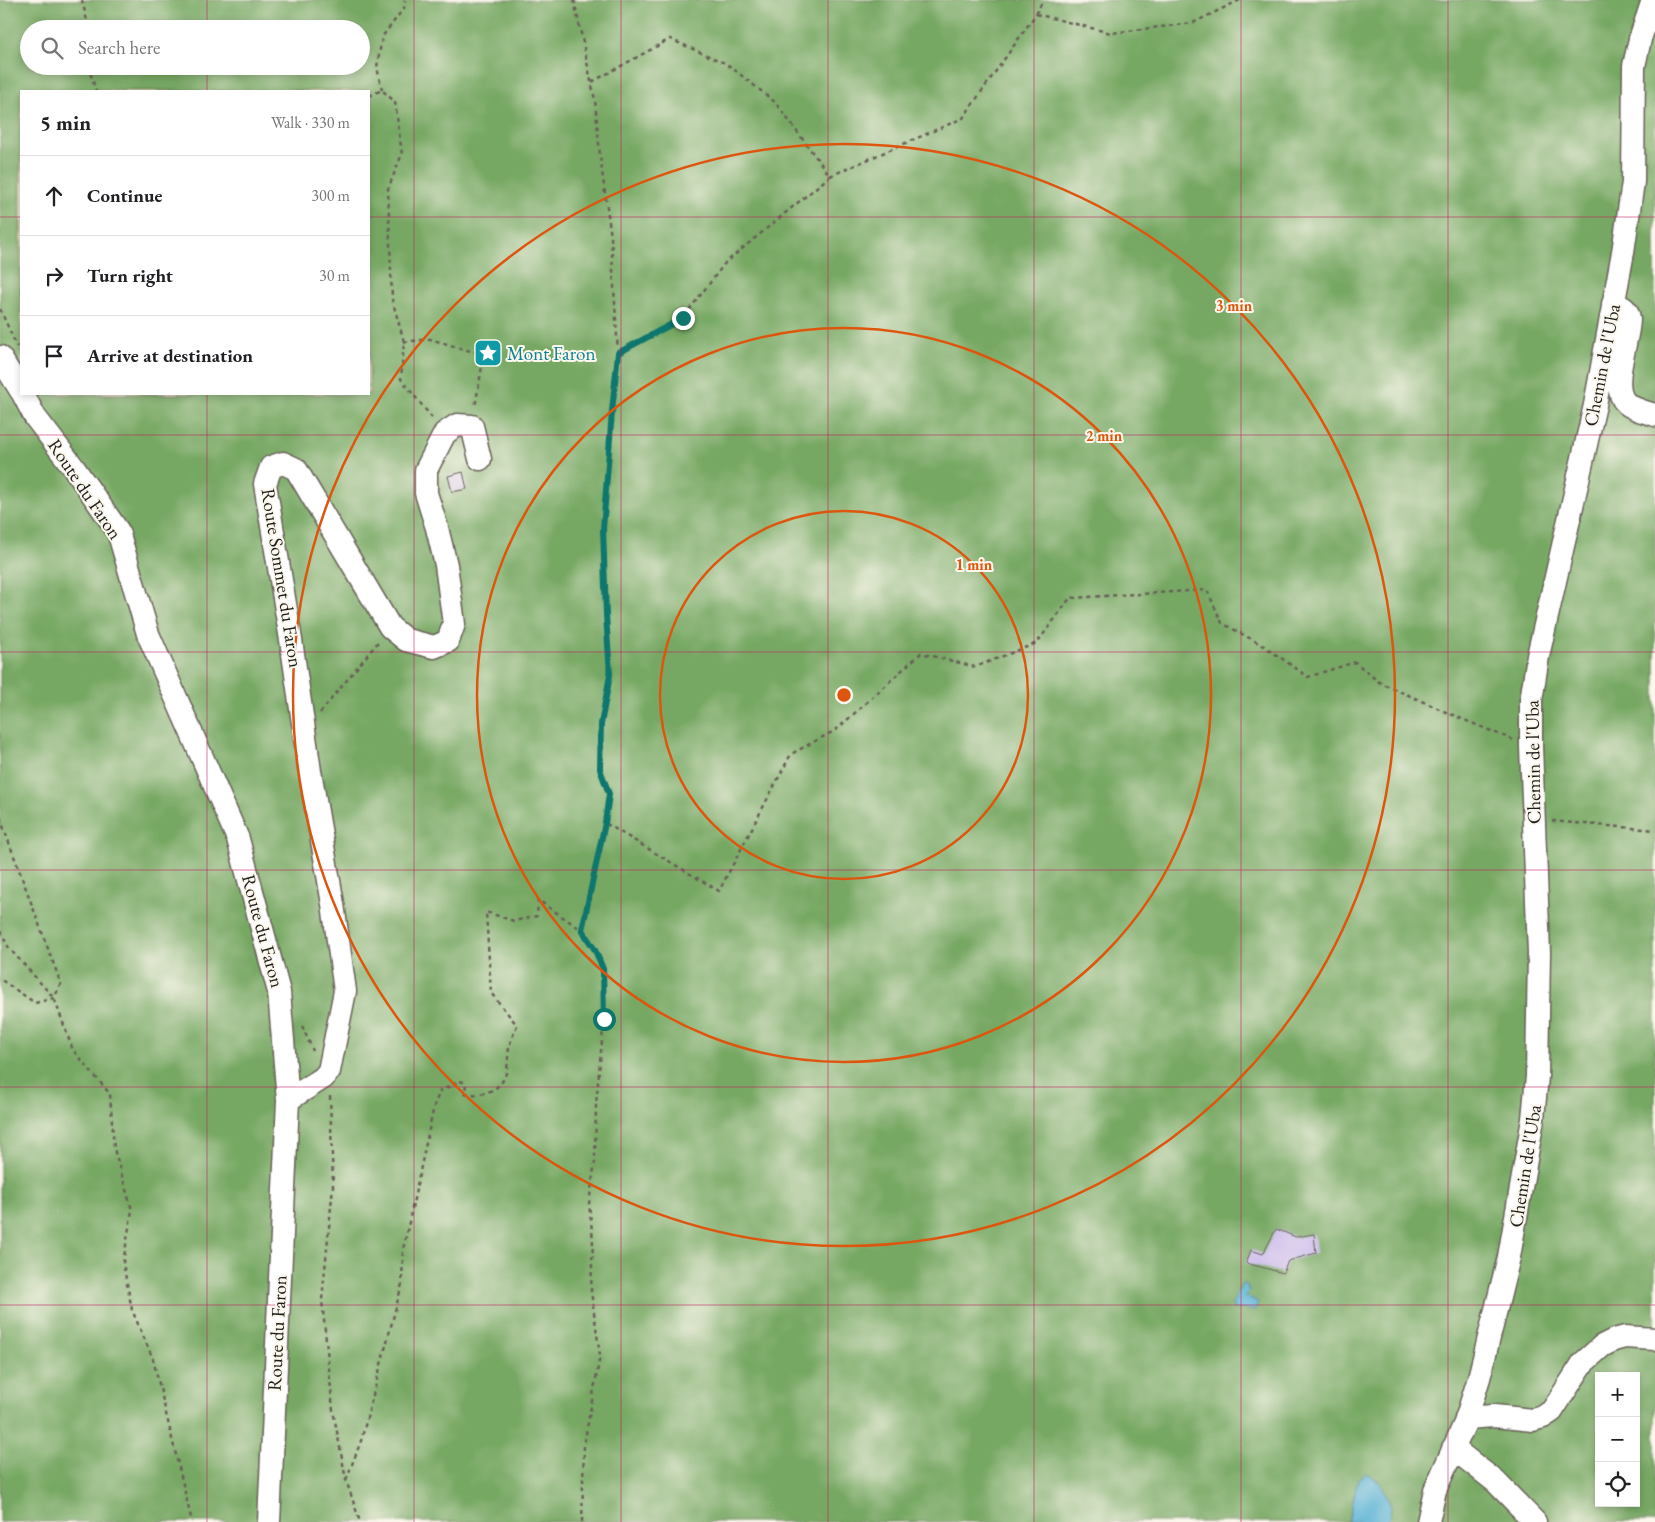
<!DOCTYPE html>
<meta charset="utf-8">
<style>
body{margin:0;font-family:"EB Garamond",serif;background:#f2f2f2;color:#202124}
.controls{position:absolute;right:15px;bottom:15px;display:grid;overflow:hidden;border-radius:0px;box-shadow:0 2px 8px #0003}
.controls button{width:45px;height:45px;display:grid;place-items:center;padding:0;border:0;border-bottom:1px solid #e0e0e0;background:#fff;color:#202124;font:25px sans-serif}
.stop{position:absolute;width:15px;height:15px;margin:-11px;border:4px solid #0f766e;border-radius:50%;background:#fff}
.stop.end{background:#0f766e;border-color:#fff;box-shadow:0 1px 5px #0008}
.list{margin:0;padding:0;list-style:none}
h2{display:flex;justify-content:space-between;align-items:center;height:65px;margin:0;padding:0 20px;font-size:21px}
h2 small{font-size:16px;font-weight:400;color:#757577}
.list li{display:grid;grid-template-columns:32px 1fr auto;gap:15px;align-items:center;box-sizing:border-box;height:80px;padding:0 20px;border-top:1px solid #e0e0e0}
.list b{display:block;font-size:19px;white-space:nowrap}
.list em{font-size:16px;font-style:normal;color:#757577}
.icon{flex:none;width:28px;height:28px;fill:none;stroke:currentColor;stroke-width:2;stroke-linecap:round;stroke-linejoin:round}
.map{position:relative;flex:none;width:1655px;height:1522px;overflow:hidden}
.search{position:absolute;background:#fff;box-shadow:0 2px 8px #0003;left:20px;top:20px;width:350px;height:55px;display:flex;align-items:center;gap:12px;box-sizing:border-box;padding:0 18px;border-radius:28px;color:#757577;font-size:19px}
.panel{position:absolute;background:#fff;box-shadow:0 2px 8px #0003;left:20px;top:90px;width:350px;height:305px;border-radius:0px}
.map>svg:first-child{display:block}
.forest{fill:#77a863;stroke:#4a6240;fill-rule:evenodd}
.water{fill:#57b1d5;stroke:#3a6678}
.building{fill:#cabaed}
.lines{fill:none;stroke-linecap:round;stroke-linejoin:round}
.minor-casing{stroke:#686158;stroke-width:25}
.path{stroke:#686158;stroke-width:2.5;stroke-dasharray:4 4;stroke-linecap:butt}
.minor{stroke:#fff;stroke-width:22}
.route{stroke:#0f766e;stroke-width:6}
.grid{fill:none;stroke:#c2185b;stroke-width:1;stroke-opacity:0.55}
.ring{fill:none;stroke:#de560d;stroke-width:2.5}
.labels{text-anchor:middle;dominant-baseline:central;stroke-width:4;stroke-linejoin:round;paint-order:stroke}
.culture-label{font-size:19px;fill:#0d838f;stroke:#fbf7ec;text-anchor:start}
.street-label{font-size:19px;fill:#1c1c1c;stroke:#fbf7ec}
.centre{fill:#de560d;stroke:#fbf7ec;stroke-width:2.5}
.ring-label{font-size:15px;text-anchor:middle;font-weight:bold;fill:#de560d;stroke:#fbf7ec;stroke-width:4;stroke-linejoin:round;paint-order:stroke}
</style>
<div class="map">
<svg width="1655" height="1522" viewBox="0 0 1655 1522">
<rect width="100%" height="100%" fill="#fbf7ec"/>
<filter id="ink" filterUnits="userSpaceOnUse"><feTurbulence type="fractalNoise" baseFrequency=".02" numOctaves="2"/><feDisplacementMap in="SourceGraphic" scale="10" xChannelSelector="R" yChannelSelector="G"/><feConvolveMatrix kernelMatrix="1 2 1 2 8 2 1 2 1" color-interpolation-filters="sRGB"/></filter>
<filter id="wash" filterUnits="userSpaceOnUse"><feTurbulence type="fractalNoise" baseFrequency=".0096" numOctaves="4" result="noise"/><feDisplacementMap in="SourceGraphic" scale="20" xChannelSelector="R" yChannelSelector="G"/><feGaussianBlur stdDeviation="1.12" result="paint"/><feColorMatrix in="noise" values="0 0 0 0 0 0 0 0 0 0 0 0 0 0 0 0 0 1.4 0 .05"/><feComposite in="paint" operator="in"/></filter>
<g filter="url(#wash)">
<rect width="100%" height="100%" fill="#f5e1c7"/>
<path class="forest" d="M 0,0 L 1655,0 L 1655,1522 L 0,1522 ZM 29,29 L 361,29 L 361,66 L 29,66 ZM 21,91 L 369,91 L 369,394 L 21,394 ZM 1599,1376 L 1636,1376 L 1636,1503 L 1599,1503 Z"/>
<path class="water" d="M 1242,1284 L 1246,1284 L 1249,1291 L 1246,1296 L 1258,1302 L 1255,1310 L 1234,1309 L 1232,1305 Z
M 1366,1473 L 1380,1482 L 1391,1507 L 1389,1522 L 1348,1522 L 1358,1480 Z"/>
<g id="blocks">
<path class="building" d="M 463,472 L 467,489 L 452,492 L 448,476 Z
M 1276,1229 L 1296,1237 L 1314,1234 L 1316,1253 L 1288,1261 L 1283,1273 L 1246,1263 L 1251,1250 L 1263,1254 Z"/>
</g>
</g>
<g filter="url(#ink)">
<use href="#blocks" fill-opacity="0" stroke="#686158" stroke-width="1"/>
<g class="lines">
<defs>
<path id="minor" d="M 1613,304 C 1623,306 1628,309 1629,319 C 1629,341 1609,387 1626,403 C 1634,410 1646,412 1655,415
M 0,357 L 21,391
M 23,394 L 35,417 L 74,468 L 118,531 L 148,634 L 238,839 L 279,992 L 288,1100 L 269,1522
M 288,1100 L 323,1078 L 329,1071 L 345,991 L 333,904 L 310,771 L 291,640 L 265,484 L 271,467 L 283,463 L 296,469 L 390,627 L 406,640 L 434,647 L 448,641 L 454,624 L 446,565 L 437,528 L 426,493 L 426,470 L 445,433 L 457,425 L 472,426 L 480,459
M 1466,1418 L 1494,1416 L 1533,1420 L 1543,1417 L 1552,1411 L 1583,1363 L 1602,1346 L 1614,1340 L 1625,1337 L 1655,1339
M 1453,1448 L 1496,1482 L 1535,1522
M 1428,1522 L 1435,1490 L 1465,1423 L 1479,1378 L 1509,1257 L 1533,1119 L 1537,1076 L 1539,953 L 1531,747 L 1531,701 L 1538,656 L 1595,405 L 1623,252 L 1633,182 L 1634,66 L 1640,39 L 1653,0"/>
</defs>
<use href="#minor" class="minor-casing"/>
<path class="path" d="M 82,0 L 89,29
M 574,0 L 595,100 L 600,156 L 611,237 L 618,353 L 603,529 L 606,615 L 610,675 L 601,724 L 600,769 L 609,793 L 605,823
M 1036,14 L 1111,33 L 1193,23 L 1240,0
M 88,66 L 96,91
M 592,82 L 670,39 L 727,64 L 775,102 L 830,176 L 725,263 L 683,318 L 618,353
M 382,90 L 377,67 L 382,37 L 404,8 L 405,0
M 369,96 L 382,90 L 395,102 L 402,154 L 388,189 L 392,299 L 404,342 L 401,379 L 433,419
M 830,176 L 963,118 L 1036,14 L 1043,0
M 0,309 L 17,347
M 404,342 L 430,339 L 484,355 L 475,407
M 320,713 L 378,642
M 0,818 L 61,984 L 54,998 L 35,1003 L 0,979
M 1552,821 L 1655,830
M 0,931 L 9,948 L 54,998 L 73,1050 L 110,1094 L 114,1149 L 132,1210 L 123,1263 L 132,1310 L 153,1359 L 192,1522
M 302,1026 L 313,1051
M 330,1096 L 333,1186 L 322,1300 L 333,1410 L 346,1480 L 360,1522
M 346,1480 L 361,1441 L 402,1284 L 403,1250 L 434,1106 L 440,1091 L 460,1081 L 466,1083 L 465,1093 C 479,1097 499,1092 505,1076 C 509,1066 507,1054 510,1044 C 512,1037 515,1031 517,1025 L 491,993 L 486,912 L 514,921 L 537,916 L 538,900 L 582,930 L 605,823 L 719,891 L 791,754 L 836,730 L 921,653 L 975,667 L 1037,643 L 1070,598 L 1207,590 L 1222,623 L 1264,646 L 1308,677 L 1355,662 L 1379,682 L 1455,716 L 1513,740
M 582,1522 L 584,1445 L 600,1356 L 591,1291 L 593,1240 L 589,1204 L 595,1161 L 596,1104 L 604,1019 L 603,969 L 595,950 L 582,930"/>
<use href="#minor" class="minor"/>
</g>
</g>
<g class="lines" filter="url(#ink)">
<path class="route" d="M 604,1019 L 603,969 L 595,950 L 582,930 L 605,823 L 609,794 L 600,769 L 601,724 L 610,675 L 606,615 L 603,529 L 612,411 L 618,353 L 683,318"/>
</g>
<path class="grid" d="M 207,0 L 207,29M 414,0 L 414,1522M 621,0 L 621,1522M 828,0 L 828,1522M 1034,0 L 1034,1522M 1241,0 L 1241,1522M 1448,0 L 1448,1522M 207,66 L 207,91M 0,217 L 21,217M 369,217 L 1655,217M 207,394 L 207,1522M 0,435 L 1655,435M 0,652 L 1655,652M 0,870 L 1655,870M 0,1087 L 1655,1087M 0,1305 L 1655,1305"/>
<g class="ring">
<circle cx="844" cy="695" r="184"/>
<circle cx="844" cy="695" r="367"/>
<circle cx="844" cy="695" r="551"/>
</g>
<defs>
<symbol id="sight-square" viewBox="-11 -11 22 22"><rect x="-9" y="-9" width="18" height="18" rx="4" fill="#0f9aa8" stroke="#fbf7ec"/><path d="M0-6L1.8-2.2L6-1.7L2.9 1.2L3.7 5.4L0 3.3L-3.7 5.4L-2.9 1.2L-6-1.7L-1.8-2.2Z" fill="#fff"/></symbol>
</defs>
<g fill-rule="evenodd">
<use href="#sight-square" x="472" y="337" width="32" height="32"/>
</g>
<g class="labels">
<g class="culture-label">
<text x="507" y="353">Mont Faron</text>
</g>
<g class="street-label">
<text transform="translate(1602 365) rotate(-79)">Chemin de l'Uba</text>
<text transform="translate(85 489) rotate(56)">Route du Faron</text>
<text transform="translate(282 578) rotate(81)">Route Sommet du Faron</text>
<text transform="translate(1533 762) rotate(-91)">Chemin de l'Uba</text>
<text transform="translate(263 931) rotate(75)">Route du Faron</text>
<text transform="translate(1525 1166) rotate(-81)">Chemin de l'Uba</text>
<text transform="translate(277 1333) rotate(-87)">Route du Faron</text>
</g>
</g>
<circle cx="844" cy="695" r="8" class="centre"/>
<g class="ring-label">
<text x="1234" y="311">3 min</text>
<text x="1104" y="441">2 min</text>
<text x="974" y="570">1 min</text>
</g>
</svg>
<div class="controls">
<button>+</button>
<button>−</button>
<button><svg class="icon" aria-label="locate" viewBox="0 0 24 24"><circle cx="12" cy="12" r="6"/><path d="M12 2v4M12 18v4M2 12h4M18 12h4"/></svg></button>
</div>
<div class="stop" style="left:604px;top:1019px"></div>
<div class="stop end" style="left:683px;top:318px"></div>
<div class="search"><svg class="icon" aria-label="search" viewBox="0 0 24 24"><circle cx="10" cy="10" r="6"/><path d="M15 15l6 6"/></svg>Search here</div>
<section class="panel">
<h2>5 min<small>Walk · 330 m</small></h2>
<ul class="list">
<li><svg class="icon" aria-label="ahead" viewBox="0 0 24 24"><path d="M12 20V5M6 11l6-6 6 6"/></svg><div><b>Continue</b></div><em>300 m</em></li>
<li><svg class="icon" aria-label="right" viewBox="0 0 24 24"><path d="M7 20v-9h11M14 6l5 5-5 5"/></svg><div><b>Turn right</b></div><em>30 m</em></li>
<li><svg class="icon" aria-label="arrive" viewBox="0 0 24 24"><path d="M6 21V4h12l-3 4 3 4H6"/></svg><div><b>Arrive at destination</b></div></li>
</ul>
</section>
</div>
